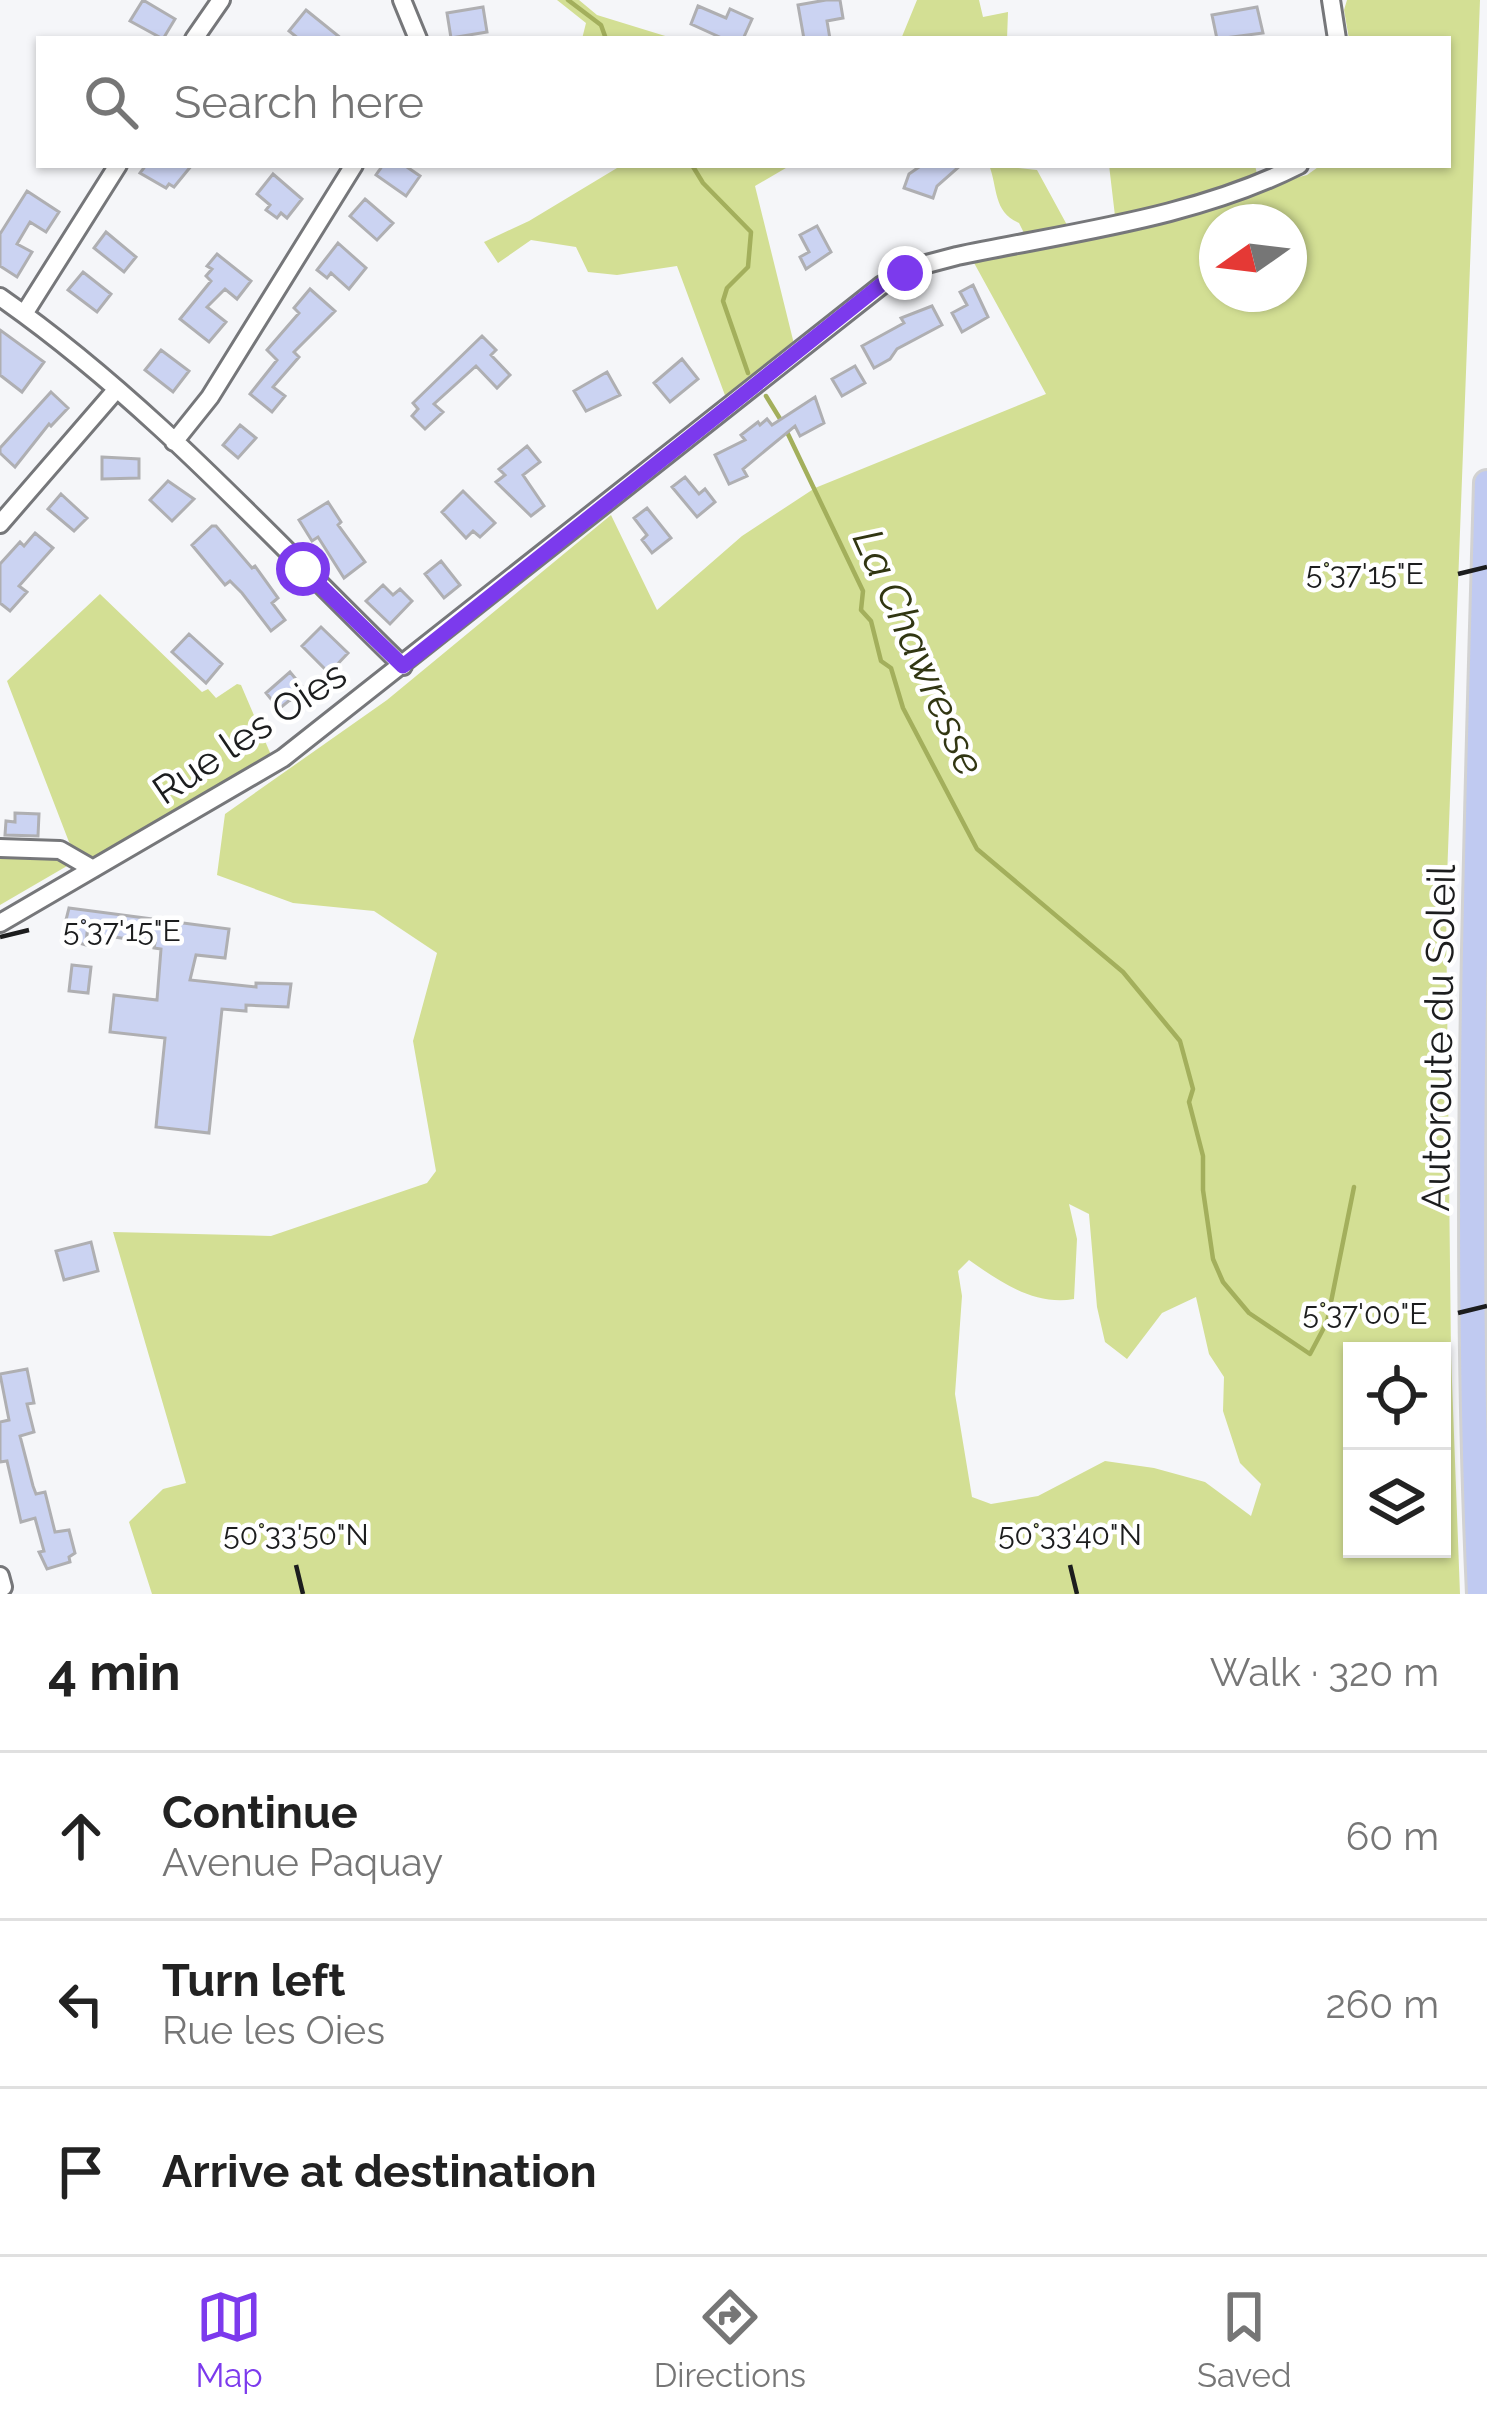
<!DOCTYPE html>
<meta charset="utf-8">
<style>
body{margin:0;font-family:Raleway,sans-serif;background:#f2f2f2;color:#222}
.controls{position:absolute;right:36px;bottom:36px;display:grid;overflow:hidden;border-radius:0px;box-shadow:0 3px 9px #0004}
.controls button{width:108px;height:108px;display:grid;place-items:center;padding:0;border:0;border-bottom:3px solid #e0e0e0;background:#fff;color:#222;font:60px sans-serif}
.compass{position:absolute;left:1199px;top:204px;width:108px;height:108px;border-radius:50%;background:#fff;box-shadow:0 3px 9px #0004;rotate:256deg}
.stop{position:absolute;width:36px;height:36px;margin:-27px;border:9px solid #7c3aed;border-radius:50%;background:#fff}
.stop.end{background:#7c3aed;border-color:#fff;box-shadow:0 3px 12px #0008}
.list{margin:0;padding:0;list-style:none}
h2{display:flex;justify-content:space-between;align-items:center;height:156px;margin:0;padding:0 48px;font-size:51px}
h2 small{font-size:39px;font-weight:400;color:#767676}
.list li{display:grid;grid-template-columns:78px 1fr auto;gap:36px;align-items:center;box-sizing:border-box;height:168px;padding:0 48px;border-top:3px solid #e0e0e0}
.list b{display:block;font-size:45px;white-space:nowrap}
.list p{margin:0;font-size:39px;white-space:nowrap;color:#767676}
.list em{font-size:39px;font-style:normal;color:#767676}
.icon{flex:none;width:66px;height:66px;fill:none;stroke:currentColor;stroke-width:2;stroke-linecap:round;stroke-linejoin:round}
.map{position:relative;flex:none;width:1487px;height:1594px;overflow:hidden}
.search{position:absolute;background:#fff;box-shadow:0 3px 9px #0004;left:36px;right:36px;top:36px;height:132px;display:flex;align-items:center;gap:30px;box-sizing:border-box;padding:0 42px;border-radius:0px;color:#767676;font-size:45px}
.sheet{height:660px;background:#fff}
nav{display:flex;justify-content:space-around;align-items:center;box-sizing:border-box;height:168px;border-top:3px solid #e0e0e0;background:#fff;font-size:33px;color:#767676}
nav a{display:grid;justify-items:center;gap:6px}
nav .on{color:#7c3aed}
.map>svg:first-child{display:block}
.green{fill:#d3df94;fill-rule:evenodd}
.lines{fill:none;stroke-linecap:round;stroke-linejoin:round}
.stream{stroke:#a3af5c;stroke-width:4.5}
.building{fill:#cbd3f2;stroke:#afafb2;stroke-width:3}
.minor-casing{stroke:#76777a;stroke-width:22}
.highway-casing{stroke:#d2d2d2;stroke-width:30}
.minor{stroke:#fff;stroke-width:16}
.highway{stroke:#c0caf1;stroke-width:24}
.route{stroke:#7c3aed;stroke-width:15}
.ticks{fill:none;stroke:#1c1d1e;stroke-width:4.5}
.labels{text-anchor:middle;dominant-baseline:central;stroke-width:9;stroke-linejoin:round;paint-order:stroke}
.street-label{font-size:39px;fill:#1c1d1e;stroke:#fff}
.water-label{font-size:42px;font-style:italic;fill:#313612;stroke:#fff}
.ticks-label{font-size:30px;text-anchor:middle;fill:#1c1d1e;stroke:#fff;stroke-width:9;stroke-linejoin:round;paint-order:stroke}
</style>
<div class="map">
<svg width="1487" height="1594" viewBox="0 0 1487 1594">
<rect width="100%" height="100%" fill="#f5f6f9"/>
<path class="green" d="M 557,0 L 579,0 L 597,15 L 675,39 L 582,39 L 586,23 Z
M 917,0 L 979,0 L 983,17 L 1008,12 L 1007,39 L 901,39 Z
M 1347,0 L 1480,0 L 1446,904 L 1451,1355 L 1460,1594 L 152,1594 L 129,1522 L 163,1489 L 186,1483 L 113,1232 L 271,1236 L 427,1183 L 436,1171 L 413,1041 L 437,953 L 374,911 L 293,903 L 217,875 L 225,814 L 387,700 L 611,515 L 657,610 L 742,536 L 815,488 L 1046,394 L 973,261 L 1307,175 L 1321,165 L 1448,165 L 1448,39 L 1349,39 L 1344,10 ZM 1217,222 L 1289,222 L 1289,294 L 1217,294 ZM 1069,1204 L 1089,1214 L 1097,1307 L 1105,1342 L 1127,1359 L 1162,1313 L 1196,1297 L 1209,1354 L 1224,1377 L 1223,1411 L 1240,1463 L 1261,1484 L 1251,1516 L 1205,1482 L 1154,1468 L 1105,1461 L 1038,1496 L 991,1504 L 972,1497 L 955,1394 L 962,1296 L 958,1271 L 969,1260 C 1000,1282 1035,1306 1074,1299 L 1077,1239 ZM 1352,1351 L 1442,1351 L 1442,1549 L 1352,1549 Z
M 622,165 L 791,165 L 755,186 L 794,344 L 726,398 L 677,266 L 617,275 L 588,272 L 576,247 L 531,240 L 498,263 L 484,242 L 529,221 Z
M 989,165 L 1037,170 L 1067,225 L 1025,235 L 1019,223 C 993,212 998,188 989,165 Z
M 1109,165 L 1255,165 L 1257,174 L 1188,198 L 1115,216 Z
M 100,594 L 202,692 L 208,689 L 216,698 L 237,684 L 241,685 L 271,755 L 87,863 L 69,842 L 7,681 Z
M 0,854 L 63,857 L 67,866 L 0,905 Z
M 1487,855 L 1487,1541 L 1481,1100 Z"/>
<g class="lines">
<path class="stream" d="M 568,0 L 601,25 L 606,39
M 692,165 L 703,183 L 751,232 L 748,267 L 727,288 L 723,301 L 748,373
M 766,396 L 782,422
M 787,432 L 863,591 L 861,610 L 871,621 L 881,661 L 891,668 L 903,708 L 977,849 L 1123,972 L 1180,1041 L 1193,1089 L 1189,1102 L 1203,1156 L 1203,1190 L 1213,1259 L 1223,1282 L 1249,1313 L 1310,1354 L 1327,1322 L 1354,1187"/>
</g>
<path class="building" d="M 143,0 L 175,19 L 163,39 L 130,21 Z
M 826,0 L 840,0 L 843,18 L 827,21 L 830,39 L 804,39 L 798,5 Z
M 698,6 L 726,18 L 730,9 L 752,19 L 743,39 L 724,39 L 691,24 Z
M 483,7 L 487,32 L 451,38 L 447,13 Z
M 1257,7 L 1263,33 L 1217,39 L 1212,15 Z
M 306,10 L 342,39 L 299,39 L 289,31 Z
M 146,165 L 192,165 L 174,187 L 169,184 L 166,188 L 140,173 Z
M 383,165 L 404,165 L 420,176 L 406,196 L 376,175 Z
M 922,165 L 961,165 L 937,186 L 933,198 L 904,188 L 909,174 Z
M 273,174 L 302,199 L 287,218 L 281,213 L 277,218 L 266,210 L 270,205 L 257,194 Z
M 27,191 L 59,212 L 46,232 L 30,222 L 17,244 L 32,252 L 17,277 L 0,266 L 0,234 Z
M 365,199 L 393,223 L 377,240 L 350,216 Z
M 817,226 L 831,252 L 806,269 L 800,257 L 809,252 L 800,235 Z
M 106,232 L 136,257 L 124,272 L 94,248 Z
M 338,243 L 366,268 L 349,289 L 331,273 L 327,278 L 317,270 Z
M 217,254 L 251,281 L 237,299 L 225,289 L 207,307 L 226,322 L 209,342 L 180,319 L 211,281 L 206,276 L 212,269 L 207,266 Z
M 83,272 L 111,294 L 97,312 L 68,290 Z
M 973,285 L 988,317 L 962,332 L 952,313 L 967,305 L 960,292 Z
M 310,289 L 335,311 L 294,352 L 299,357 L 273,387 L 285,396 L 272,412 L 250,394 L 277,360 L 267,350 L 299,313 L 294,308 Z
M 932,306 L 942,325 L 897,349 L 890,359 L 874,368 L 862,346 L 904,323 L 901,318 Z
M 0,330 L 44,362 L 22,392 L 0,375 Z
M 482,336 L 496,350 L 491,355 L 510,375 L 497,388 L 476,366 L 434,404 L 443,412 L 425,429 L 412,416 L 418,409 L 413,403 Z
M 161,350 L 189,371 L 173,392 L 145,370 Z
M 682,359 L 698,379 L 670,402 L 654,383 Z
M 855,366 L 865,383 L 842,396 L 832,379 Z
M 607,372 L 620,395 L 586,411 L 574,391 Z
M 51,392 L 68,408 L 51,426 L 49,424 L 15,467 L 0,453 L 0,448 Z
M 815,397 L 824,423 L 800,436 L 795,426 L 743,469 L 747,476 L 729,484 L 715,455 L 745,440 L 741,435 L 758,422 L 760,425 L 767,419 L 772,425 Z
M 240,425 L 256,438 L 238,458 L 223,445 Z
M 527,446 L 540,462 L 523,475 L 544,506 L 531,516 L 496,482 L 505,475 L 499,469 Z
M 102,457 L 139,459 L 139,478 L 102,479 Z
M 685,477 L 699,494 L 705,489 L 715,502 L 697,517 L 672,487 Z
M 168,481 L 194,499 L 172,521 L 150,500 Z
M 463,491 L 495,523 L 480,537 L 473,531 L 466,538 L 442,512 Z
M 61,494 L 87,518 L 74,531 L 48,509 Z
M 328,502 L 341,522 L 338,525 L 365,562 L 344,578 L 318,537 L 312,541 L 299,520 Z
M 647,508 L 671,538 L 652,553 L 642,540 L 647,535 L 634,518 Z
M 212,526 L 216,526 L 252,568 L 255,566 L 278,598 L 272,603 L 285,620 L 271,631 L 242,593 L 230,581 L 225,585 L 192,545 Z
M 35,533 L 53,548 L 19,586 L 27,592 L 10,611 L 0,603 L 0,564 L 20,542 L 24,546 Z
M 441,561 L 460,585 L 444,598 L 425,574 Z
M 383,585 L 393,595 L 400,589 L 412,601 L 390,624 L 366,601 Z
M 321,627 L 348,653 L 329,673 L 302,646 Z
M 189,634 L 222,664 L 206,683 L 172,652 Z
M 290,672 L 310,696 L 298,706 L 291,699 L 279,709 L 266,693 Z
M 15,813 L 39,814 L 38,836 L 5,835 L 6,821 L 15,822 Z
M 69,908 L 229,929 L 225,958 L 196,955 L 190,980 L 256,987 L 256,983 L 291,984 L 288,1007 L 246,1005 L 246,1011 L 222,1009 L 209,1133 L 156,1127 L 165,1038 L 110,1032 L 114,995 L 157,1000 L 161,949 L 154,948 L 155,943 L 87,933 L 86,945 L 72,941 L 73,926 L 65,924 Z
M 72,965 L 91,967 L 88,993 L 69,991 Z
M 91,1242 L 98,1271 L 64,1280 L 56,1251 Z
M 27,1369 L 34,1403 L 27,1404 L 34,1432 L 20,1436 L 33,1486 L 36,1494 L 45,1492 L 55,1532 L 69,1530 L 75,1553 L 69,1557 L 70,1562 L 47,1569 L 39,1552 L 44,1551 L 35,1518 L 21,1522 L 7,1461 L 0,1462 L 0,1422 L 9,1420 L 0,1374 Z"/>
<g class="lines">
<defs>
<path id="minor" d="M 402,0 L 418,39
M 1331,0 L 1337,39
M 194,39 L 221,0
M 0,297 C 149,401 273,540 403,666
M 24,314 L 118,165
M 174,442 L 210,397 L 354,165
M 0,524 L 116,390
M 0,848 L 60,850 L 93,869
M 0,923 L 283,758 L 882,285 L 919,266 L 957,256 C 1071,232 1194,218 1299,165
M 0,1576 L 3,1587"/>
<path id="highway" d="M 1480,1594 C 1463,1224 1477,853 1487,483"/>
</defs>
<use href="#minor" class="minor-casing"/>
<use href="#highway" class="highway-casing"/>
<use href="#minor" class="minor"/>
<use href="#highway" class="highway"/>
</g>
<g class="lines">
<path class="route" d="M 303,569 L 403,666 L 882,284 L 905,273"/>
</g>
<path class="ticks" d="M 1458,574 L 1487,567M 0,937 L 29,930M 1458,1313 L 1487,1306M 296,1565 L 303,1594M 1070,1565 L 1077,1594"/>
<g class="labels">
<g class="street-label">
<text transform="translate(249 732) rotate(-34)">Rue les Oies</text>
<text transform="translate(1438 1038) rotate(-89)">Autoroute du Soleil</text>
</g>
<g class="water-label">
<text transform="translate(919 652) rotate(66)">La Chawresse</text>
</g>
</g>
<g class="ticks-label">
<text x="1365" y="584">5°37'15"E</text>
<text x="122" y="941">5°37'15"E</text>
<text x="1365" y="1324">5°37'00"E</text>
<text x="296" y="1545">50°33'50"N</text>
<text x="1070" y="1545">50°33'40"N</text>
</g>
</svg>
<div class="controls">
<button><svg class="icon" aria-label="locate" viewBox="0 0 24 24"><circle cx="12" cy="12" r="6"/><path d="M12 2v4M12 18v4M2 12h4M18 12h4"/></svg></button>
<button><svg class="icon" aria-label="layers" viewBox="0 0 24 24"><path d="M12 4l9 5-9 5-9-5zM3 14l9 5 9-5"/></svg></button>
</div>
<svg class="compass" viewBox="-18 -18 36 36"><path d="M0-13l5 13h-10z" fill="#e53935"/><path d="M0 13l5-13h-10z" fill="#767676"/></svg>
<div class="stop" style="left:303px;top:569px"></div>
<div class="stop end" style="left:905px;top:273px"></div>
<div class="search"><svg class="icon" aria-label="search" viewBox="0 0 24 24"><circle cx="10" cy="10" r="6"/><path d="M15 15l6 6"/></svg>Search here</div>
</div>
<section class="sheet">
<h2>4 min<small>Walk · 320 m</small></h2>
<ul class="list">
<li><svg class="icon" aria-label="ahead" viewBox="0 0 24 24"><path d="M12 20V5M6 11l6-6 6 6"/></svg><div><b>Continue</b><p>Avenue Paquay</p></div><em>60 m</em></li>
<li><svg class="icon" aria-label="left" viewBox="0 0 24 24"><path d="M17 20v-9H6M10 6l-5 5 5 5"/></svg><div><b>Turn left</b><p>Rue les Oies</p></div><em>260 m</em></li>
<li><svg class="icon" aria-label="arrive" viewBox="0 0 24 24"><path d="M6 21V4h12l-3 4 3 4H6"/></svg><div><b>Arrive at destination</b></div></li>
</ul>
</section>
<nav>
<a class="on"><svg class="icon" aria-label="map" viewBox="0 0 24 24"><path d="M3 6l6-2 6 2 6-2v14l-6 2-6-2-6 2zM9 4v14M15 6v14"/></svg>Map</a>
<a><svg class="icon" aria-label="directions" viewBox="0 0 24 24"><path d="M12 3l9 9-9 9-9-9zM9 14v-3h6M13 9l2 2-2 2"/></svg>Directions</a>
<a><svg class="icon" aria-label="saved" viewBox="0 0 24 24"><path d="M7 4h10v16l-5-4-5 4z"/></svg>Saved</a>
</nav>
